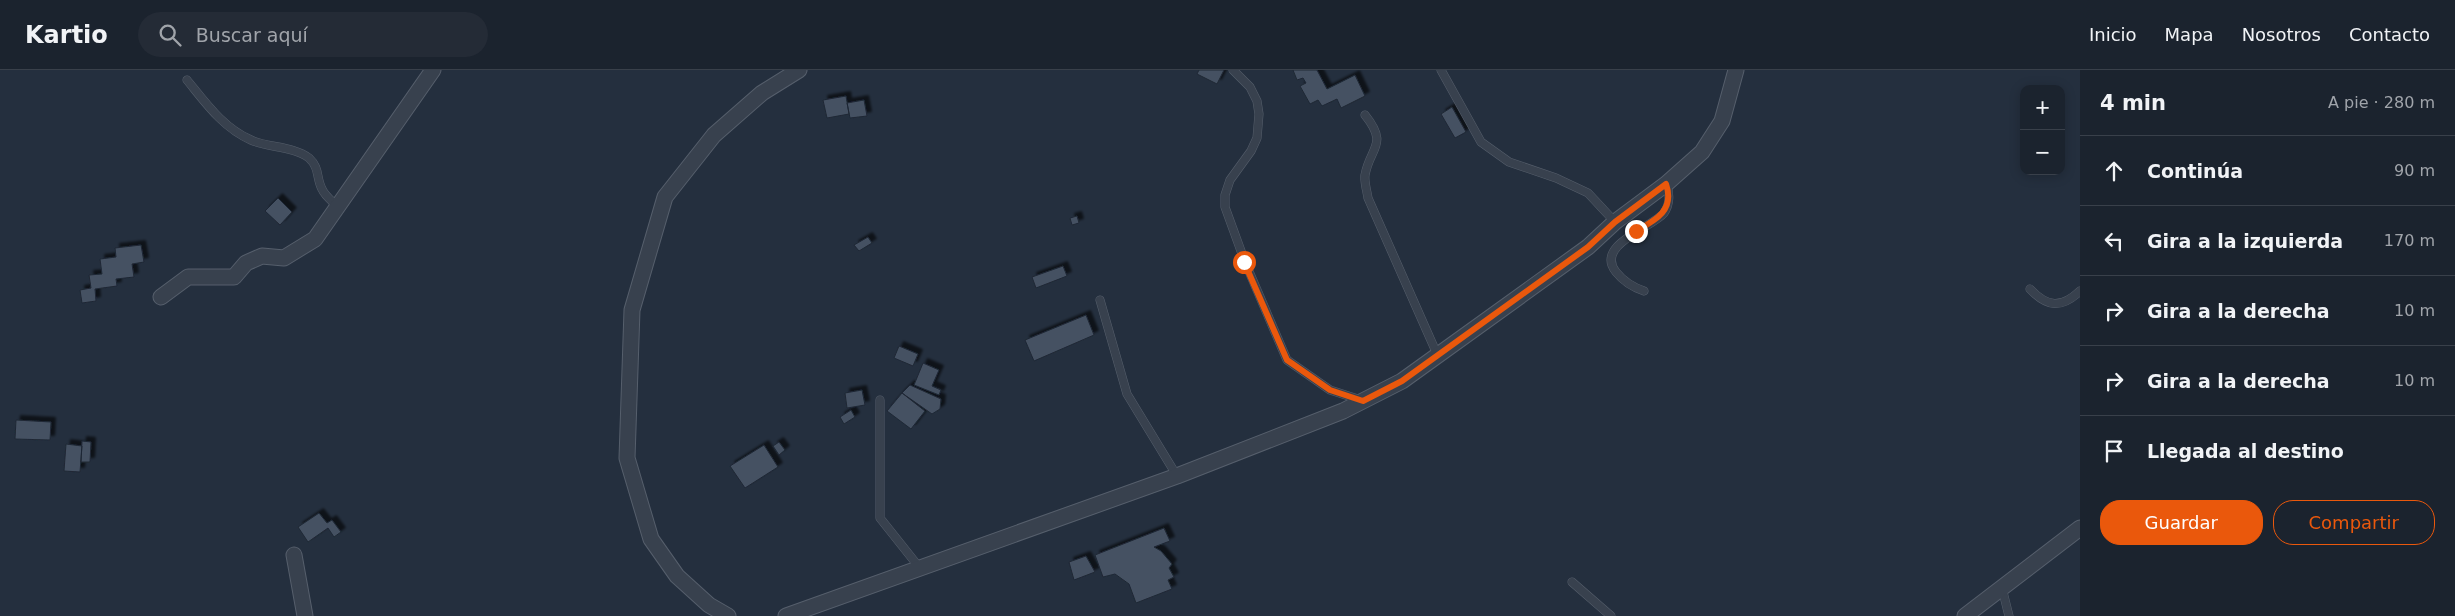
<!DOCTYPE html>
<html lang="es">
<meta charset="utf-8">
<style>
body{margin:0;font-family:"DejaVu Sans",sans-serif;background:#242b36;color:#f1f3f6}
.controls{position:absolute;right:15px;top:15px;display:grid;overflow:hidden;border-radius:10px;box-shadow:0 2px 12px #0003}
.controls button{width:45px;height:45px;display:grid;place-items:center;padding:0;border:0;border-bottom:1px solid #39404a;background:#1b232e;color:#f1f3f6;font:25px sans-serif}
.stop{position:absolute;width:15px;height:15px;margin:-11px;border:4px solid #ea580c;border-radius:50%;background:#fff}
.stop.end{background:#ea580c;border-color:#fff;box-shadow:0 1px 5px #0008}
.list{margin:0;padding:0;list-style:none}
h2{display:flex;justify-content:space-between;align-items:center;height:65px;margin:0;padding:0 20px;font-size:21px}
h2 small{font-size:16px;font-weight:400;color:#a0a4aa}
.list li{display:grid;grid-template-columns:32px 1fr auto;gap:15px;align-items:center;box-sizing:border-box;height:70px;padding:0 20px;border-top:1px solid #39404a}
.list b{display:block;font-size:19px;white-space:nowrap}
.list em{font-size:16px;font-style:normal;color:#a0a4aa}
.actions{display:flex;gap:10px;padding:15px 20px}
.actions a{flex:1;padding:11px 0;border:1px solid #ea580c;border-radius:20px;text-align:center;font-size:18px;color:#ea580c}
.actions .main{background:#ea580c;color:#fff}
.icon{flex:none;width:28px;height:28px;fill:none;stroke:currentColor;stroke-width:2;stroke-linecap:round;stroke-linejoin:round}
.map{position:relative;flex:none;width:2080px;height:546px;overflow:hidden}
header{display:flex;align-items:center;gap:30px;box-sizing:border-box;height:70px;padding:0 25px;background:#1b232e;border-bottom:1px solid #39404a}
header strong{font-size:24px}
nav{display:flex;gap:28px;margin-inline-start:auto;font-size:18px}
.search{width:350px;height:45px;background:#242b36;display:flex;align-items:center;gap:12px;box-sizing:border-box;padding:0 18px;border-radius:28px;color:#a0a4aa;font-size:19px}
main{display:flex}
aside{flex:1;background:#1b232e}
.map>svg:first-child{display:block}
.building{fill:#455162;stroke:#1f2835;filter:url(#shadow)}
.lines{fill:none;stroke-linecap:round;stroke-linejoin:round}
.service-casing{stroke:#565f6c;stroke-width:9}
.minor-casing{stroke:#565f6c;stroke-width:17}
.service{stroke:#38414e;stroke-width:8}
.minor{stroke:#38414e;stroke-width:15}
.route{stroke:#ea580c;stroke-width:6}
</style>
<header>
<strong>Kartio</strong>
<div class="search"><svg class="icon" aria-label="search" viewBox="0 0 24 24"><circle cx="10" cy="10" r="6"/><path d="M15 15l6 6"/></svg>Buscar aquí</div>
<nav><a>Inicio</a><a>Mapa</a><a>Nosotros</a><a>Contacto</a></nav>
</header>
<main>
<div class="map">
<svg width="2080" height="546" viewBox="0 0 2080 546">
<defs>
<filter id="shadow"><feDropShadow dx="4.5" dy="-4.5" stdDeviation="1" flood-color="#0009"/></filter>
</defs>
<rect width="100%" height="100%" fill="#242f3e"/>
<path class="building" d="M 1199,0 L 1224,0 L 1217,14 L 1197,4 Z
M 1293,0 L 1317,0 L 1327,19 L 1355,5 L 1365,26 L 1341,38 L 1337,29 L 1322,36 L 1318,30 L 1310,34 L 1300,16 L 1306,13 L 1303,8 L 1297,10 Z
M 846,26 L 849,44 L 827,48 L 823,30 Z
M 864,30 L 867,46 L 850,48 L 847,33 Z
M 1452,37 L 1466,62 L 1455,68 L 1441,44 Z
M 278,128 L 292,142 L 280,155 L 265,141 Z
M 1077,146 L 1079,153 L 1072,155 L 1070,148 Z
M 868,167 L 872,173 L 859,181 L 854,175 Z
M 141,175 L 144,192 L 132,194 L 134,207 L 116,209 L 117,216 L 95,219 L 96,231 L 82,233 L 80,220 L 91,218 L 89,205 L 102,204 L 100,189 L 116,187 L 115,178 Z
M 1063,196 L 1067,206 L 1036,218 L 1032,207 Z
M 1086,245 L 1094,265 L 1034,291 L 1025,270 Z
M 899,276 L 918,284 L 913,296 L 894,288 Z
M 923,293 L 939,300 L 932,316 L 941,320 L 939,325 L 914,315 Z
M 910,315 L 941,329 L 940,339 L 932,344 L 902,323 Z
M 862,320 L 865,335 L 847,338 L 845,323 Z
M 902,323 L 925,341 L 911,359 L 887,341 Z
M 851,340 L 855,347 L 844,354 L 840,347 Z
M 16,350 L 51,352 L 50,370 L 15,369 Z
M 82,371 L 91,372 L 90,392 L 81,392 Z
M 779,372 L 785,380 L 779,385 L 773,376 Z
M 66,374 L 82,376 L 80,402 L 64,401 Z
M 764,375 L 778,397 L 745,418 L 730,396 Z
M 319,443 L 327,453 L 332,450 L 341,462 L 334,467 L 328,458 L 308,472 L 298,457 Z
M 1164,458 L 1170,471 L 1154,477 L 1161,481 L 1172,494 L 1169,498 L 1174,507 L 1168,510 L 1172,519 L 1136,533 L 1129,514 L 1115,504 L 1103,507 L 1095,485 Z
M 1086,486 L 1095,502 L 1074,510 L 1069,492 Z"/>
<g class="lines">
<defs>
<path id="service" d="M 1233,0 L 1250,17 L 1257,31 L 1259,44 L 1257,68 L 1251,81 L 1230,110 L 1225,125 L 1225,137 L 1245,192 L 1287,290 L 1330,320 L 1361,330
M 1441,0 L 1481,72 L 1509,92 L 1556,108 L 1588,123 L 1615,152
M 187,10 C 205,32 223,58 251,70 C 269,78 293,76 309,88 C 320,98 316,108 322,119 C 325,126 332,131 337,136
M 1365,45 C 1389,75 1370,77 1365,105 C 1364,112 1367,121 1368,128 L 1437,284
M 2030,219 C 2047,237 2061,239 2080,221
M 1644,221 C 1632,217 1624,212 1616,202 C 1594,175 1653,157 1664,143 C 1670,134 1670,123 1666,114
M 1100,230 L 1127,324 L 1177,406
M 880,330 L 880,448 L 919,497
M 1572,512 L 1611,546
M 2002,518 L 2009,546"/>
<path id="minor" d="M 161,227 L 188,207 L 234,207 L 246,193 L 262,186 L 284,188 L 315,169 L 433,0
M 294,485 L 305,546
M 728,546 L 709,535 L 677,506 L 651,469 L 627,388 L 632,240 L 665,127 L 714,65 L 762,23 L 799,0
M 786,546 L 1177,406 L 1343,341 L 1402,311 L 1588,177 L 1615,152 L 1666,114 L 1702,82 L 1722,51 L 1736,0
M 1965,546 L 2080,458"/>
</defs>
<use href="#service" class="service-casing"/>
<use href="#minor" class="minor-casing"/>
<use href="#service" class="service"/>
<use href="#minor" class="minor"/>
</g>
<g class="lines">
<path class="route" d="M 1244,192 L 1287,290 L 1330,320 L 1363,331 L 1402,311 L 1588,177 L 1615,152 L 1666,114 C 1675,140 1656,150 1636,161"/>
</g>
</svg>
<div class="controls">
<button>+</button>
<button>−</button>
</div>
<div class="stop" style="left:1244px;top:192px"></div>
<div class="stop end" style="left:1636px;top:161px"></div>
</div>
<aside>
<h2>4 min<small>A pie · 280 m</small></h2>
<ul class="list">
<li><svg class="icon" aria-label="ahead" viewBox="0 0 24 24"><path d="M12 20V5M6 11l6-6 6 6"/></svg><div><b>Continúa</b></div><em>90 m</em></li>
<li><svg class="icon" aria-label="left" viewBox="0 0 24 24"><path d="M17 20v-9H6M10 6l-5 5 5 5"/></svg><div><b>Gira a la izquierda</b></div><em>170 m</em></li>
<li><svg class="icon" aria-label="right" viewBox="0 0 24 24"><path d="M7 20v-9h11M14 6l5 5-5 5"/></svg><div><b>Gira a la derecha</b></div><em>10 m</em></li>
<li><svg class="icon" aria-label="right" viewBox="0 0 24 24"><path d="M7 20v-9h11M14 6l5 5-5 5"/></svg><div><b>Gira a la derecha</b></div><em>10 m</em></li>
<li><svg class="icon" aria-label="arrive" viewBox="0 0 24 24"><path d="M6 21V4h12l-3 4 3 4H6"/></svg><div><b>Llegada al destino</b></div></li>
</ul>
<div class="actions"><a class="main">Guardar</a><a>Compartir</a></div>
</aside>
</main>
